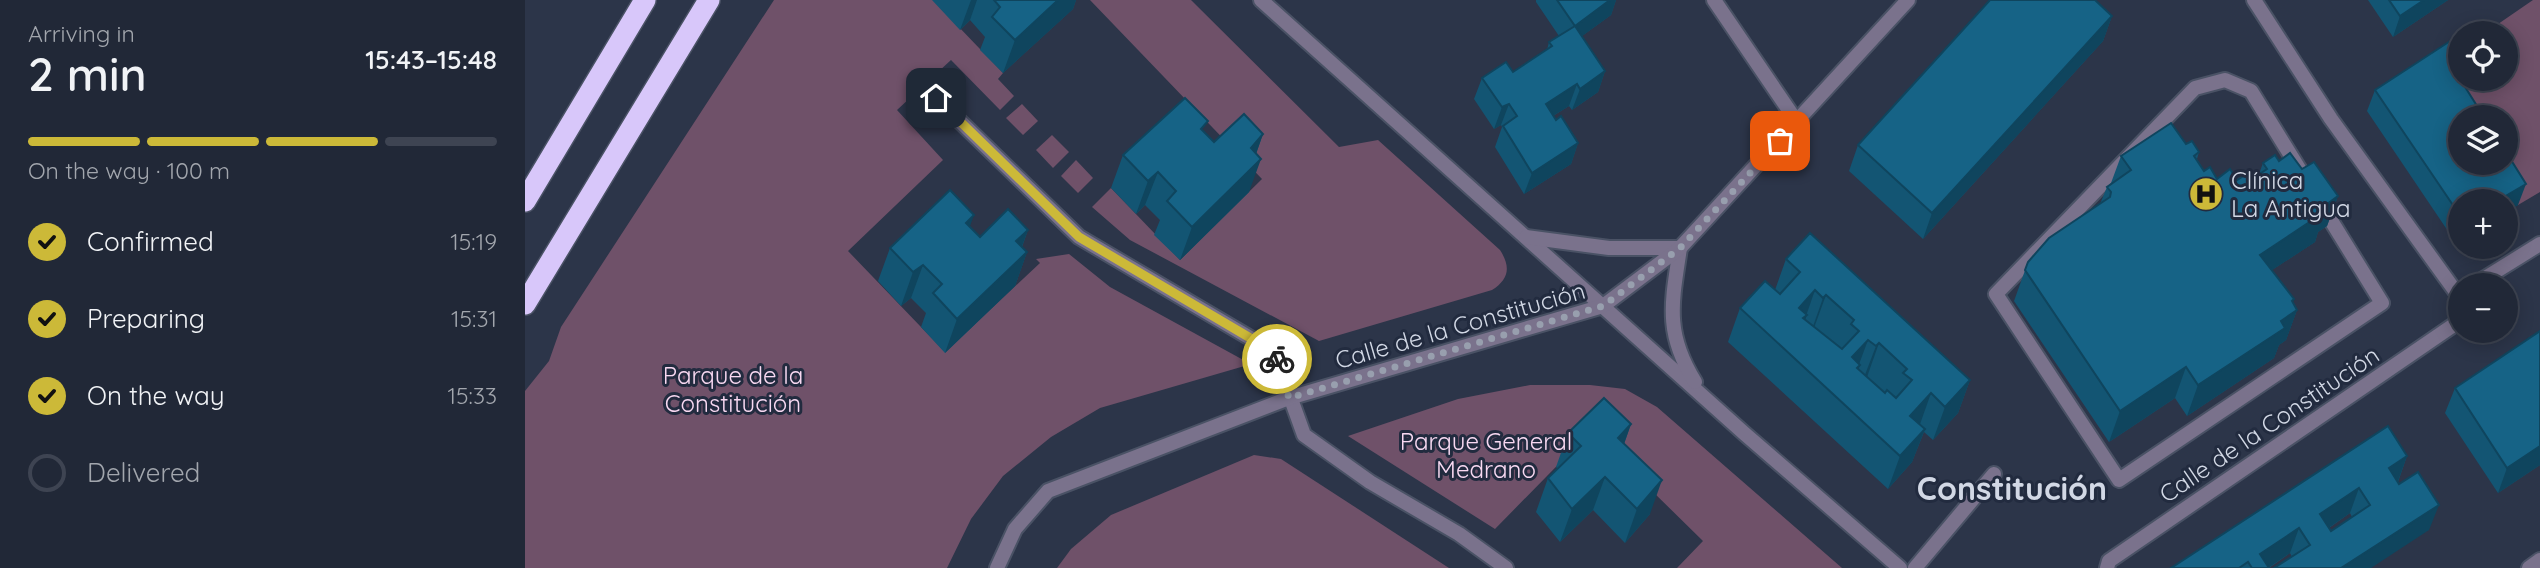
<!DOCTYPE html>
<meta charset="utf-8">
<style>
body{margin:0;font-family:Quicksand,sans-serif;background:#29303f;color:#f1f3f6;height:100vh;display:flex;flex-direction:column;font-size:26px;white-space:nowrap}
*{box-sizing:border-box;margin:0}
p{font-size:23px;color:#a2a6ad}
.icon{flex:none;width:38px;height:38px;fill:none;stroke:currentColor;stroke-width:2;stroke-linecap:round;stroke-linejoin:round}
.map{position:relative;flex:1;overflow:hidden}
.sheet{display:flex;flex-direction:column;background:#212837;width:525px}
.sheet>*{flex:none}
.controls{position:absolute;left:1923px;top:21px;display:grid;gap:14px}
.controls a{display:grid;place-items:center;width:70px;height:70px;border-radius:50%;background:#212837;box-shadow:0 4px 18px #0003,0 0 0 2px #3e4452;font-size:35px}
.pin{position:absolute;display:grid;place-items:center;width:60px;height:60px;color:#fff;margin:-30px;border-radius:14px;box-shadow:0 4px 10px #0006}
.courier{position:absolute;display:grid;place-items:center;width:70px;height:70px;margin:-35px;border:5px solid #ccb938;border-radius:50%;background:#fff;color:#222;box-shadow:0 2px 9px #0007}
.summary em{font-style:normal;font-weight:600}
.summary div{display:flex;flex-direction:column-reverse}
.summary{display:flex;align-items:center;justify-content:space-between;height:119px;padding:0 28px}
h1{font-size:46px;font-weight:600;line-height:52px}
.bar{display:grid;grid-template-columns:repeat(4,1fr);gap:10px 7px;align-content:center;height:84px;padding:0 28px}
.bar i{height:9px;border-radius:5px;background:#3e4452}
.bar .current{background:#ccb938}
.bar p{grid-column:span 4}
ol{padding:0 28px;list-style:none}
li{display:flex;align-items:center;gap:21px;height:77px}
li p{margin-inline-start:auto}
li .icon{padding:7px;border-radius:50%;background:#ccb938;color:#111;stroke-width:4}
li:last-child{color:#a2a6ad}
li i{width:38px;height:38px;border:4px solid #3e4452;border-radius:50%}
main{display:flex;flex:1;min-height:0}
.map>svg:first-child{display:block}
</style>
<main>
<section class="sheet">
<div class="summary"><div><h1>2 min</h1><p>Arriving in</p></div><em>15:43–15:48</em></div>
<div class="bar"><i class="current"></i><i class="current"></i><i class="current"></i><i></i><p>On the way · 100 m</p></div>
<ol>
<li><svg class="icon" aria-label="check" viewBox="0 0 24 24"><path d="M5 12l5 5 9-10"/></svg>Confirmed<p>15:19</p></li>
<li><svg class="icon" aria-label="check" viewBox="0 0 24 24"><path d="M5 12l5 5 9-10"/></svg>Preparing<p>15:31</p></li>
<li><svg class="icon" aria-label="check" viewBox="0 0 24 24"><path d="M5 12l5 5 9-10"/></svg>On the way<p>15:33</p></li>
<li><i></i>Delivered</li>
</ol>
</section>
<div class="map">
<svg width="2015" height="568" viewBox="0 0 2015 568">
<rect width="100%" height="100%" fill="#2c3549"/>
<g fill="#6f5169">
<polygon points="249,0 408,0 478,73 473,79 489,96 475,110 426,60 372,110 418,160 323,251 420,352 515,263 511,259 544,254 585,287 722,362 723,365 575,408 526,437 478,476 446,519 422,568 0,568 0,391 24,361 36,327"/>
<path d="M565,0h101l148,147 39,-7 122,110c11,17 9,29 -8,40l-173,51 -189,-101 -38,-33 19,-19 69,72 82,-81z"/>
<polygon points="2008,0 2015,0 2015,192 1993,205 1967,163 1981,163 1981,117 1938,117 1927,100 1945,79 1981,79 1981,33 1960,33"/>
<polygon points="497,104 513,121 498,135 481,118"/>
<polygon points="527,135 544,152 528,168 511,150"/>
<polygon points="551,160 568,178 553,193 536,176"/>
<polygon points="1005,385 1065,385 1100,389 1132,407 1317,568 1152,568 1178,541 1066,431 970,529 823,436 933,399"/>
<polygon points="729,455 756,459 924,568 532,568 546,549 586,515"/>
</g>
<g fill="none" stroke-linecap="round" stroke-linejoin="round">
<g stroke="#4a5265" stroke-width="18">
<g id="service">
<polygon points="1700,80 1726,91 1857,303 1594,480 1471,294 1670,88"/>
<polyline points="1390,568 1469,474"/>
</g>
</g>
<g stroke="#4a5265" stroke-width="18">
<g id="pedestrian">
<polyline points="1729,0 1806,119 1936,299"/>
<polyline points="1582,568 1584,561 1936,320"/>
</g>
</g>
<g stroke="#4a5265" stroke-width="18">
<g id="minor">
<polyline points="736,0 1220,434 1375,568"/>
<polyline points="1189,0 1272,122"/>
<polyline points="411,98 554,237 749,352 779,435 845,482 934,534 981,568"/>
<path d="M1001,237l83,11h71c-8,54 -16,84 15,134"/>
<polyline points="1949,285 2015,244"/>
<polyline points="1933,296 1936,294"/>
<polyline points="472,568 490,529 523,491 764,398 1078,306 1155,248 1383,0"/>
<polyline points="2004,568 2015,560"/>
</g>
</g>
<g stroke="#4a5265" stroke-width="24">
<g id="motorway">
<polyline points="0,201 120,0"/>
<polyline points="0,304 184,0"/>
</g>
</g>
<use href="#service" stroke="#7a728c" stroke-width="14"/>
<use href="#pedestrian" stroke="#7a728c" stroke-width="14"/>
<use href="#minor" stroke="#7a728c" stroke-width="14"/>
<use href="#motorway" stroke="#d8c7fa" stroke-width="21"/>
</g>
<g fill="#135573" fill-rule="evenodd">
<polygon points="407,0 551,0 548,9 478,73 455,50 460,37 445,20 435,30"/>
<polygon points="1011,0 1091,0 1086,15 1057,36 1080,71 1073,92 1047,110 1044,106 1028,116 1053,143 1046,164 999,194 970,147 977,127 976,125 969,129 949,99 957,78 988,72 1022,50 1024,42 1034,36 1011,2"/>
<polygon points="1843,0 1923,0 1868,37"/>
<polygon points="1587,16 1578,41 1398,239 1324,171 1333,145"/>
<polygon points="1936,79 1951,79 1949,84 1942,89 1993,205 1981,212 1981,201 1936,201 1936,240 1931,243 1842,111 1850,90"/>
<polygon points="679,132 689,142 738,134 731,154 724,192 655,260 629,235 635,220 620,205 611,214 586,188 598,155"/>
<polygon points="1661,144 1674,152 1672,159 1679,171 1692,179 1712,180 1727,179 1734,174 1738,163 1754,161 1777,169 1813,196 1802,226 1793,232 1790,242 1747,270 1772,310 1761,340 1754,345 1749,358 1662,416 1650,398 1584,442 1489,301 1503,262 1575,204 1582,187 1586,183 1596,156"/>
<polygon points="444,227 455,237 503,230 497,247 502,252 490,286 420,353 396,327 401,313 386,298 376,306 353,281 365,248"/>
<polygon points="1261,259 1445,380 1433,413 1408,440 1399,432 1387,462 1363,489 1203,342 1215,308 1250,290"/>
<polygon points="1930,388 2015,465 1973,493 1920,413"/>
<polygon points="1106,424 1099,444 1125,514 1100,543 1068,510 1035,542 1011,512 1023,478 1033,469 1031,467 1043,433"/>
<path d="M1882,456l-9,26 31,48 -137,27 -2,-4 -21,15h-98zM1825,513l2,4 -21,14 -2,-3z"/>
</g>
<g fill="#0f455e">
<polygon points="446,0 452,0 445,20 435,30"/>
<polygon points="533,0 551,0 548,9 478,73 490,40"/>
<polygon points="1085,0 1091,0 1086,15 1042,47 1050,26"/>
<polygon points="1899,0 1923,0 1868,37 1875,16"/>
<polygon points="1587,16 1578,41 1398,239 1407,213"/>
<polygon points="1080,71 1073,92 1047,110 1055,89"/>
<polygon points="1936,79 1951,79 1949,84 1927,100"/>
<polygon points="1052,84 1044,106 1013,125 1021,104"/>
<polygon points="984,104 976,125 969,129 977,107"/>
<polygon points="738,134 726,168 736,159 724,192 655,260 667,227 726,148"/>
<polygon points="1053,143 1046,164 999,194 1007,173"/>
<polygon points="633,172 620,205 611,214 623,181"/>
<polygon points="2001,184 1993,205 1981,212 1981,201 1972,201"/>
<polygon points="1813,196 1802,226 1793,232 1790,242 1724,285 1735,255"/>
<polygon points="449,215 437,248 441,223"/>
<polygon points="1936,229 1936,240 1931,243"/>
<polygon points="503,230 491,262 502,252 490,286 420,353 432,319 491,241"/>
<polygon points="398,265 386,298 376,306 388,272"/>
<polygon points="1290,290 1281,316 1282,315 1270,348 1274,308"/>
<polygon points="1301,295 1289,328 1286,332 1298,298"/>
<polygon points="1769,299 1763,316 1772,310 1761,340 1754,345 1749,358 1662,416 1673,385 1756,321 1767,301"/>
<polygon points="1343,340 1333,367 1335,365 1323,398 1327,357"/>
<polygon points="1354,343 1342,377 1338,380 1351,346"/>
<polygon points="1661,367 1650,398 1584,442 1595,411"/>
<polygon points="1445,380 1433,413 1408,440 1420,407"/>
<polygon points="1406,393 1394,427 1385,416"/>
<polygon points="1106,424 1094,458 1093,438"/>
<polygon points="1400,429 1387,462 1363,489 1375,456"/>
<polygon points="2015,446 2015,465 1973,493 1982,468"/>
<polygon points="1882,456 1873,481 1854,493 1864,468"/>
<polygon points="1080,477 1068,510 1035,542 1047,509"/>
<polygon points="1137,480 1125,514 1100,543 1112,509"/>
<polygon points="1834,488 1825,513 1786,540 1795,514"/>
<polygon points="1914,505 1904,530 1846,568 1816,568"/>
<polygon points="1774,528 1765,553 1743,568 1735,554"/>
</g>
<g fill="#166386" stroke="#0f455e" stroke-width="2" fill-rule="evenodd">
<polygon points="469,0 533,0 490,40 467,17 475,7"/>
<polygon points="1032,0 1085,0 1050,26"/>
<polygon points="1465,0 1570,0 1587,16 1407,213 1333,145"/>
<polygon points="1864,0 1899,0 1875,16"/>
<polygon points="1050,26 1080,71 1055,89 1052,84 1021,104 1031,120 1036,116 1053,143 1007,173 978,126 992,116 984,104 977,107 957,78 981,62 988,72 1027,46 1024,42"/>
<polygon points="1936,34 1935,79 1959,117 1936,117 1936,163 1981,163 1981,152 2001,184 1972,201 1936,201 1936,217 1850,90"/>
<polygon points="660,98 683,121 676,129 689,142 719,114 738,134 726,148 736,159 667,227 642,201 651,191 633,172 623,181 598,155"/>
<polygon points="1646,123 1661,144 1667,141 1674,152 1669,156 1679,171 1685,167 1692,179 1705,169 1712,180 1723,173 1727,179 1742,169 1738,163 1750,155 1754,161 1765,153 1777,169 1789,162 1813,196 1798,207 1801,211 1735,255 1769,299 1767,301 1772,310 1756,321 1760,328 1673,385 1661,367 1595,411 1500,270 1503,262 1524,238 1585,197 1586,192 1582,187 1606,170 1596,156"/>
<polygon points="425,190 449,215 441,223 455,237 483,209 503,230 491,241 502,252 432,319 408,293 417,284 398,265 388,272 365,248"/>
<path d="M1285,233l160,147 -25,27 -14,-14 -21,23 15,13 -25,27 -160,-148 25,-27 15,13 20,-22 -14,-13zM1290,290l8,8 3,-3 28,25 -3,4 8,7 -17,18 -39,-31 4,-3 -8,-7zM1343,340l8,6 3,-3 28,26 -4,4 9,7 -16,18 -9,-8 -2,3 -28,-25 3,-3 -8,-8z"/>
<polygon points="2015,331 2015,446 1982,468 1930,388"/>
<polygon points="1079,398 1106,424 1093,438 1137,480 1112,509 1080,477 1047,509 1023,478 1056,446 1043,433"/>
<path d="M1863,426l19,30 -18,12 10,16 19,-12 21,33 -98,63h-67l36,-23 -11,-17 -39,26 9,14h-17l-4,-6 -9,6h-68zM1834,488l11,17 -39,26 -11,-17z"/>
</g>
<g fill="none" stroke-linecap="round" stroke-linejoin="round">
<polyline stroke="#989fae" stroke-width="7" stroke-dasharray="0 12.6" points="752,359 764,398 1078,306 1155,248 1255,141"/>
<polyline stroke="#ccb938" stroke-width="9" points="411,98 554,237 749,352 752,359"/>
</g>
<defs>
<g id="hospital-disc" transform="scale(1.75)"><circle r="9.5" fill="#ccb938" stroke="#222b3f"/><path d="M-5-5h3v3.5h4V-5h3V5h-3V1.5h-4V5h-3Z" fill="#111"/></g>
</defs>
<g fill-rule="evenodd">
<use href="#hospital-disc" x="1681" y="194"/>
</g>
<g text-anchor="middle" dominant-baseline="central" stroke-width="6" stroke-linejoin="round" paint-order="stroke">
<g font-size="24" fill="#d2d8e5" stroke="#222b3f" text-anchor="start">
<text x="1706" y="180">Clínica<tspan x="1706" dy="28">La Antigua</tspan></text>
</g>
<g font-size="24" fill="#d2d8e5" stroke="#222b3f">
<text transform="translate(935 325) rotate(-16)">Calle de la Constitución</text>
<text transform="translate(1744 424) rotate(-34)">Calle de la Constitución</text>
</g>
<g font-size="24" fill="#f9d9f2" stroke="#222b3f">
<text x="208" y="375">Parque de la<tspan x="208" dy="28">Constitución</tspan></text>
<text x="961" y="441">Parque General<tspan x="961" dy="28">Medrano</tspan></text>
</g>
<g font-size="32" font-weight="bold" fill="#d2d8e5" stroke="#222b3f">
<text x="1487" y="488">Constitución</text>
</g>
</g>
</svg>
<div class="controls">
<a><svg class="icon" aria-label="locate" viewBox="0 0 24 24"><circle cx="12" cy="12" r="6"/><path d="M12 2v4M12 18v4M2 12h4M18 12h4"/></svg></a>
<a><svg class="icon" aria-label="layers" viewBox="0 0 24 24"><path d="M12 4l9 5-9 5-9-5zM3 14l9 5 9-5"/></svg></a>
<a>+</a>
<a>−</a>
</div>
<div class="pin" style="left:1255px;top:141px;background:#ea580c"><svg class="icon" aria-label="bag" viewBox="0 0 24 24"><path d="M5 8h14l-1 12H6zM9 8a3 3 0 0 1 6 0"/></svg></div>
<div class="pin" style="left:411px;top:98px;background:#1f2937"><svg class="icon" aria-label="home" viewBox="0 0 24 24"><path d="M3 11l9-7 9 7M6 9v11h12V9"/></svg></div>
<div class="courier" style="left:752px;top:359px"><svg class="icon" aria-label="bike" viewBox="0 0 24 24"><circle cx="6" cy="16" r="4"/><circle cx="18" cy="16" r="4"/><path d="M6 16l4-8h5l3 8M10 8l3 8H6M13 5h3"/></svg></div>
</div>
</main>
